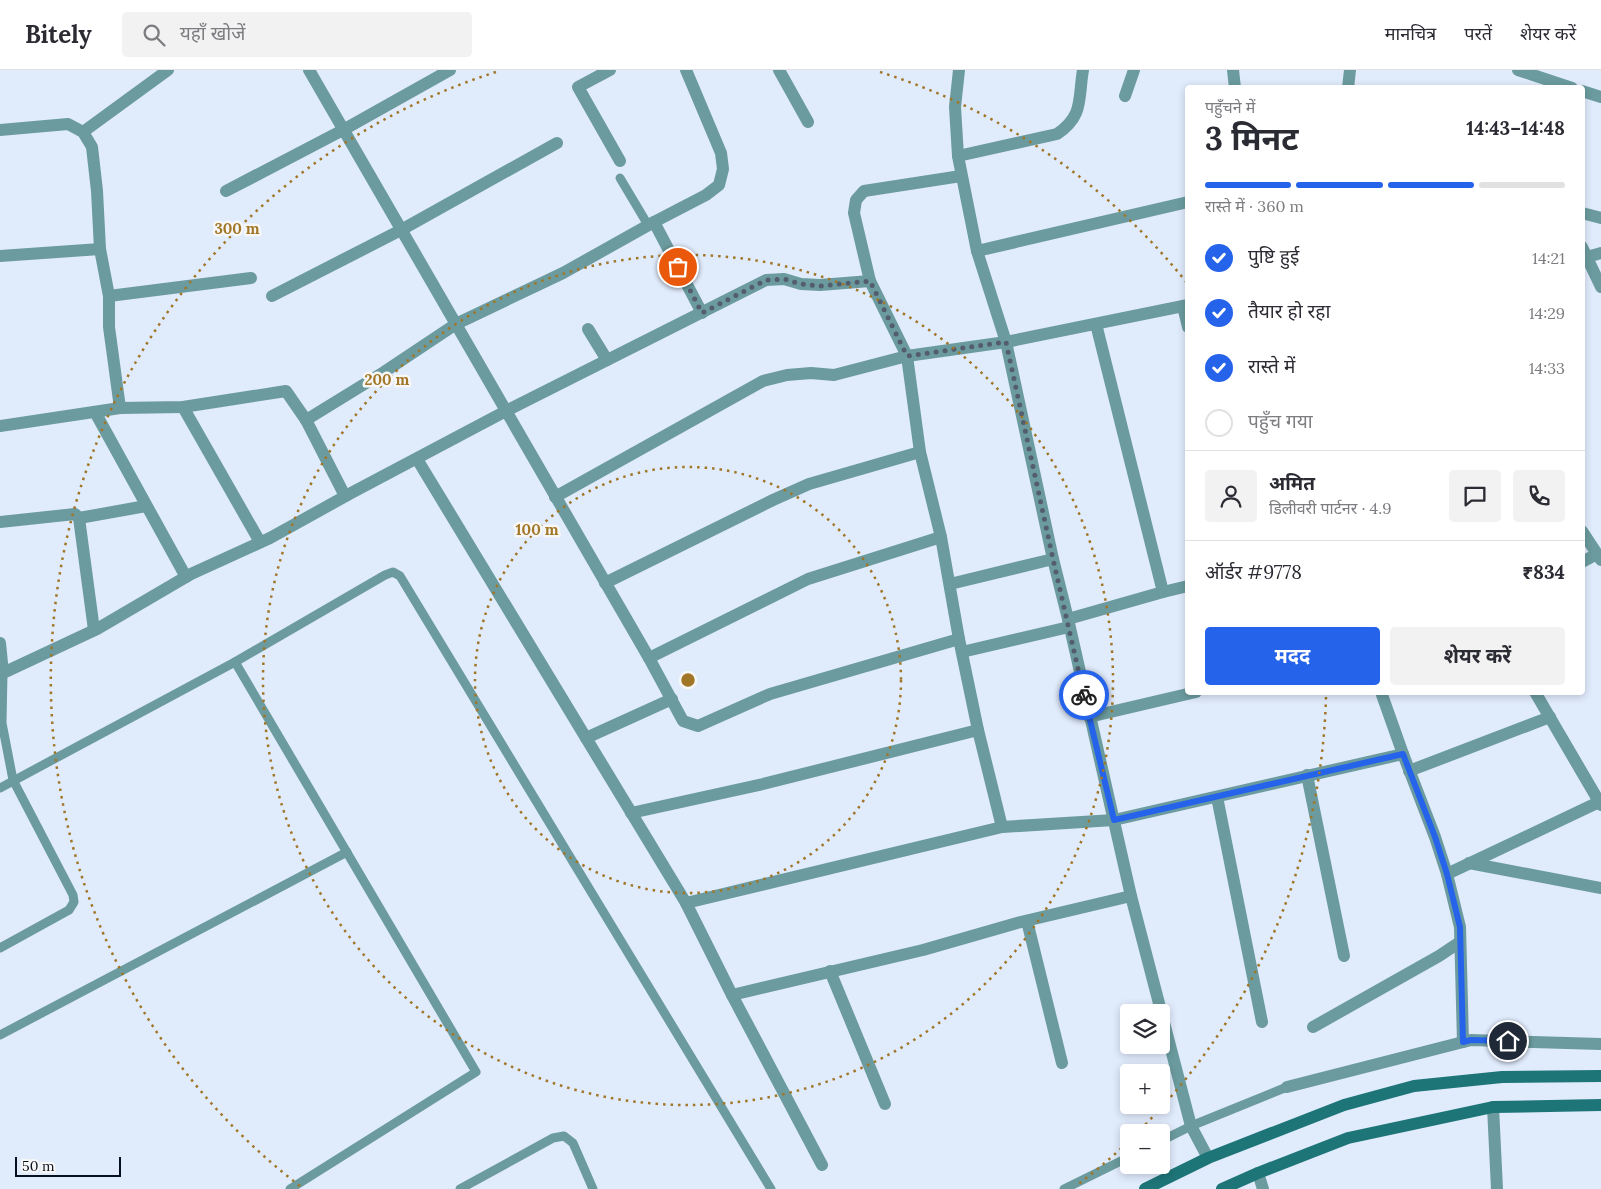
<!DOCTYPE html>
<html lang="hi">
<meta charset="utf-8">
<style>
body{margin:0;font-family:Lora,"Noto Sans Devanagari",serif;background:#f2f2f3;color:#2b2b33;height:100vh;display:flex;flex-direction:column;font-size:19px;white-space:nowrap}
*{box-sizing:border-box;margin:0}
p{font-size:16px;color:#7c7c81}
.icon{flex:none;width:28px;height:28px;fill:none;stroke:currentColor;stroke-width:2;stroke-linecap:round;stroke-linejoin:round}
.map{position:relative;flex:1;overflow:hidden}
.panel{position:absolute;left:1185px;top:15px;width:400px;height:610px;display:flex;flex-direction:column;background:#fff;border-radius:5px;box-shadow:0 2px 8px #0003}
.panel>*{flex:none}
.controls{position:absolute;left:1120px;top:934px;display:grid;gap:10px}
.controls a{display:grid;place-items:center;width:50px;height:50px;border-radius:5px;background:#fff;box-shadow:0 2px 8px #0003;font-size:25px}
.scale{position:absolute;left:15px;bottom:12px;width:106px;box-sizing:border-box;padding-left:5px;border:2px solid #08101e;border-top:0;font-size:14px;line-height:18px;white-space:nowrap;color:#08101e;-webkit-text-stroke:4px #f7f7f7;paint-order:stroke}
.pin{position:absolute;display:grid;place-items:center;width:42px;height:42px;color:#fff;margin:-21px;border:2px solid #fff;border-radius:50%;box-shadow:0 1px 5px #0007}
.courier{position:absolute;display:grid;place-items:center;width:50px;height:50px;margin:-25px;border:4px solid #2563eb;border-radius:50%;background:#fff;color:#222;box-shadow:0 1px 6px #0007}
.summary em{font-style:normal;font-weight:700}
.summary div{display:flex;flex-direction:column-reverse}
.summary{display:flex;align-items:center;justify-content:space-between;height:85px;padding:0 20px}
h1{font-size:32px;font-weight:700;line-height:38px}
.bar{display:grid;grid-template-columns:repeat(4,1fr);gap:8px 5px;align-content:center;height:60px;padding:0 20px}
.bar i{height:6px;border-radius:4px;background:#e1e1e2}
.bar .active{background:#2563eb}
.bar p{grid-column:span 4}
.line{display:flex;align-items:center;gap:12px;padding:0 20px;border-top:1px solid #e1e1e2}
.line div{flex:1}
.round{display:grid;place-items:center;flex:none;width:52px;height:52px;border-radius:5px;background:#f2f2f3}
ol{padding:0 20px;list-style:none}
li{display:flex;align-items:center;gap:15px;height:55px}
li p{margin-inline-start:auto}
li .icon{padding:5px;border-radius:50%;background:#2563eb;color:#fff;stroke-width:4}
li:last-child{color:#7c7c81}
li i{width:28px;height:28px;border:2px solid #e1e1e2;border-radius:50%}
.button{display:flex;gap:10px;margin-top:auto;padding:10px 20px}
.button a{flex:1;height:58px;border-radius:5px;background:#2563eb;color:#fff;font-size:20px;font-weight:700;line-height:58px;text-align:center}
.button a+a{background:#f2f2f3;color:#2b2b33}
header{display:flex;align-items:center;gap:30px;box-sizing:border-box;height:70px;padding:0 25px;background:#fff;border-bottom:1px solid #e1e1e2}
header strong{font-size:24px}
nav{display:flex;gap:28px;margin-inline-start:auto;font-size:18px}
.search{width:350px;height:45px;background:#f2f2f3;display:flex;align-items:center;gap:12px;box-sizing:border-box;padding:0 18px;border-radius:5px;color:#7c7c81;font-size:19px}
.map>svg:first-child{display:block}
</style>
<header>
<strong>Bitely</strong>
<div class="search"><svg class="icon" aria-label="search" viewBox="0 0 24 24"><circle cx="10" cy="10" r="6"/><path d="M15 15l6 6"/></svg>यहाँ खोजें</div>
<nav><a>मानचित्र</a><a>परतें</a><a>शेयर करें</a></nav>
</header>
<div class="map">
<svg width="1601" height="1119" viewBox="0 0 1601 1119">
<rect width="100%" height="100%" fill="#e0ebfc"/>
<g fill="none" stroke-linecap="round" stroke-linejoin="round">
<g stroke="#6b9b9e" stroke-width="9">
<polyline points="620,108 648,155"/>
<polyline points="235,592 476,1002 290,1119"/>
<polyline points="0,718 235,592 385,505 393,502 400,506 771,1119"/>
<polyline points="0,878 69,840 74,832 73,825 13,710 2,653 3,603"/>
<polyline points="0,965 347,782"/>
<polyline points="1161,1071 1191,1056 1287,1017"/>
<polyline points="460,1119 553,1068 564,1066 573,1073 593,1119"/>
<polyline points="1064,1119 1129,1087"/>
</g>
<g stroke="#6b9b9e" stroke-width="12">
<polyline points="309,0 649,588 683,651 698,656 770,624 959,569 941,467 920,382 907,286 870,211 854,143 856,130 864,121 961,106"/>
<polyline points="610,0 578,17 620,91"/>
<polyline points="779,0 808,52"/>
<polyline points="959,0 955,37 958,86 977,181 1006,272 1053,489 1068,549 1131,826 1191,1056 1208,1088"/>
<polyline points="1233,0 1235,18"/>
<polyline points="1518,0 1572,18"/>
<polyline points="1348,18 1350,0"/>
<polyline points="1582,21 1601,27"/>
<polyline points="1125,26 1134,0"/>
<polyline points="0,60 68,54 83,62 92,77 97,121 100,179 109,226 109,257 120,338"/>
<polyline points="83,62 168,0"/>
<path d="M958,86l99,-22c27,-18 21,-35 26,-64"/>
<polyline points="226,121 343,60 450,0"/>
<polyline points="1582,143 1601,148"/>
<polyline points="654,152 702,243"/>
<polyline points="1582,177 1601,217"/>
<polyline points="977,181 1188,132"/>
<polyline points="0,186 100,179"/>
<polyline points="1587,187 1601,183"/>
<polyline points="109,226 251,208"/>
<polyline points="272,226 401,160 557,73"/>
<polyline points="1183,236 1188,257"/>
<polyline points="588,259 607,290"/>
<polyline points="183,337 260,472"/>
<polyline points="95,342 186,507"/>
<polyline points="306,350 384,302 456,254 563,203 654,152 706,125 719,115 723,99 721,83 686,0"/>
<polyline points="0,356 120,338 183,337 286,321 306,350 345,426"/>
<polyline points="417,389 686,833 732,925 822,1095"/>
<polyline points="555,427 763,311 787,305 811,303 834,305 907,286 1006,272 1188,235"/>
<polyline points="79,448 146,436"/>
<polyline points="0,452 75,444 79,448 94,560"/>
<polyline points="1582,461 1601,490"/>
<polyline points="1582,492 1597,484"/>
<polyline points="605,513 773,430 809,414 920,382"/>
<polyline points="950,514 1053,489"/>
<polyline points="1163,522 1188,516"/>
<polyline points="1068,549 1163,522 1096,254"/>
<polyline points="0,573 3,603 97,559 191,504 270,468 353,422 506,341 766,210 784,209 801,214 820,215 870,211"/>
<polyline points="962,582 1069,557"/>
<polyline points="649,588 808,509 941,467"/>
<polyline points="1535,622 1601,735"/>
<polyline points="1089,647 1196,622"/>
<polyline points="586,668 672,629"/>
<polyline points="1403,684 1435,767 1447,804 1460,857 1463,972"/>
<polyline points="1409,701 1550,647"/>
<polyline points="1307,705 1344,886"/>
<polyline points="1217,727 1262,952"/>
<polyline points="631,743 763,714 978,660"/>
<polyline points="1002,757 1114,750 1403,684 1381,622"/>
<polyline points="1469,793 1601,818"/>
<polyline points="1447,804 1599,732"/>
<polyline points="686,833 1002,757 978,660 959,569"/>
<polyline points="1027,851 1062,993"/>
<polyline points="830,901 885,1034"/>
<polyline points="732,925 923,880 1017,853 1131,826"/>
<polyline points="1313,957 1439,886 1460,872"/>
<polyline points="1287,1017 1471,970 1601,974"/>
<polyline points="1493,1037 1497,1119"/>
<polyline points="1258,1103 1263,1119"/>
</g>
<g stroke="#1e7578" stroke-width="12">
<polyline points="1145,1119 1208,1088 1344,1035 1414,1016 1502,1007 1601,1006"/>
<polyline points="1222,1119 1258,1103 1348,1068 1493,1037 1601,1035"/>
</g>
</g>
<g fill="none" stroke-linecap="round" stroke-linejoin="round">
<polyline stroke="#545d6c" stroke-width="5" stroke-dasharray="0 9" points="678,197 702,243 766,210 784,209 801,214 820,216 870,211 907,286 1006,272 1053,489 1084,625"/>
<polyline stroke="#2563eb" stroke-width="6" points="1084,625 1114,750 1403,684 1435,767 1447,804 1460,857 1463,972 1471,970 1508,971"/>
</g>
<g fill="none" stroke="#a17626" stroke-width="2.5" stroke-dasharray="2.5 5">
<circle cx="688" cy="610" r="213"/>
<circle cx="688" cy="610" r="425"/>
<path d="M1326 627A638 638 0 0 1 1139 1061M1127 1073A638 638 0 0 1 1076 1116M300 1116A638 638 0 0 1 496 2M880 2A638 638 0 0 1 1187 213"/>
</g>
<circle cx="688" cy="610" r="8" fill="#a17626" stroke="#f7f7f7" stroke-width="2.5"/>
<g font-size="15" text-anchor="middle" font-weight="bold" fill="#a17626" stroke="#f7f7f7" stroke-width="5" stroke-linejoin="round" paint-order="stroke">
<text x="237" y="164">300 m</text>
<text x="387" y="315">200 m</text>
<text x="537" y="465">100 m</text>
</g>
</svg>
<div class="controls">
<a><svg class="icon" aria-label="layers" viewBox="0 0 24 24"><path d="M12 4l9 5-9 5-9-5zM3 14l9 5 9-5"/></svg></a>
<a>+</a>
<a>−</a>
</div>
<div class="scale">50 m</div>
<div class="pin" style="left:678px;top:197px;background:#ea580c"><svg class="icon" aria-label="bag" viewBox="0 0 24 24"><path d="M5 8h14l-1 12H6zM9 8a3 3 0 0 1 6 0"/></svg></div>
<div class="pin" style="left:1508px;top:971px;background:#1f2937"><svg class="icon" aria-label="home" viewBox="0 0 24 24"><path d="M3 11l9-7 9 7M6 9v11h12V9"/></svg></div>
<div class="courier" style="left:1084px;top:625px"><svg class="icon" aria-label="bike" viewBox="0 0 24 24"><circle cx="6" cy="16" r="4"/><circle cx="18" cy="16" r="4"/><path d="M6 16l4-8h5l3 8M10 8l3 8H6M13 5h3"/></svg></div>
<section class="panel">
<div class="summary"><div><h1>3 मिनट</h1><p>पहुँचने में</p></div><em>14:43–14:48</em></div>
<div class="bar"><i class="active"></i><i class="active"></i><i class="active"></i><i></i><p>रास्ते में · 360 m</p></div>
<ol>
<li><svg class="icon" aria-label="check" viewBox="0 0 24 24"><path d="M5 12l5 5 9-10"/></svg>पुष्टि हुई<p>14:21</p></li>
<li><svg class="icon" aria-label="check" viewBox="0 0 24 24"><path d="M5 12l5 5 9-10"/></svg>तैयार हो रहा<p>14:29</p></li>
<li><svg class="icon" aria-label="check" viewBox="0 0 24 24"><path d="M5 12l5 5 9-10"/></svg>रास्ते में<p>14:33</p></li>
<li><i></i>पहुँच गया</li>
</ol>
<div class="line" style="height:90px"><a class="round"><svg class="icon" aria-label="person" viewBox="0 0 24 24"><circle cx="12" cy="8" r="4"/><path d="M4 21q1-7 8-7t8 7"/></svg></a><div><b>अमित</b><p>डिलीवरी पार्टनर · 4.9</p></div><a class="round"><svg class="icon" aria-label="chat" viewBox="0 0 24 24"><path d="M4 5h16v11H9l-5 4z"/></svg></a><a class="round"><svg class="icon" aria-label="phone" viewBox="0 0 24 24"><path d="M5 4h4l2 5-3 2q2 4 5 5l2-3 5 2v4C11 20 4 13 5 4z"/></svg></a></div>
<div class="line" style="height:65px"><div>ऑर्डर #9778</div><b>₹834</b></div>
<div class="button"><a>मदद</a><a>शेयर करें</a></div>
</section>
</div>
